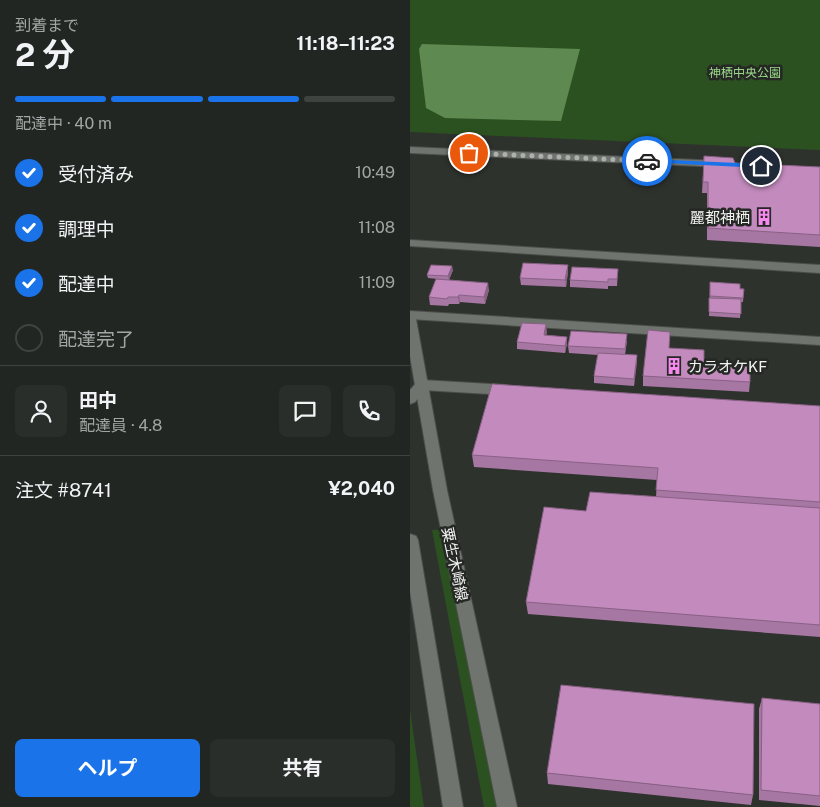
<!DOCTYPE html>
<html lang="ja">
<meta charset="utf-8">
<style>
body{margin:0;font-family:"Public Sans","Noto Sans JP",sans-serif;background:#2a2e2a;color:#f1f3f6;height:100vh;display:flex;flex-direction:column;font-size:19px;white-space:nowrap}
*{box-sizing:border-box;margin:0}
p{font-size:16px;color:#a2a5a5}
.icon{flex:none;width:28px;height:28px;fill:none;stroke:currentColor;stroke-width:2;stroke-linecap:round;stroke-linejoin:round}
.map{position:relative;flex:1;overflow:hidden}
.details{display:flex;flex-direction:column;background:#222622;width:410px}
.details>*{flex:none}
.pin{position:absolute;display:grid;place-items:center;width:42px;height:42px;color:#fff;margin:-21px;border:2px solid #fff;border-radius:50%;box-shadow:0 1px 5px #0007}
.courier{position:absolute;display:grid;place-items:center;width:50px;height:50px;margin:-25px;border:4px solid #1a73e8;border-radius:50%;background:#fff;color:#222;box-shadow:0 1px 6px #0007}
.summary em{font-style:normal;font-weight:700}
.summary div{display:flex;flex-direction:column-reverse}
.summary{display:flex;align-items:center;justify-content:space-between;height:85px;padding:0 15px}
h1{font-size:32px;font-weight:700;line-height:38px}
.bar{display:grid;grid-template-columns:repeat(4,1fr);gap:8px 5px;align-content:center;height:60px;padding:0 15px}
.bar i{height:6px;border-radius:4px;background:#3f4340}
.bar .on{background:#1a73e8}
.bar p{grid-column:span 4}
.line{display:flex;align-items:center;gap:12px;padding:0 15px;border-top:1px solid #3f4340}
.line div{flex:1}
.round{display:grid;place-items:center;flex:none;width:52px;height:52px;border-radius:8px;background:#2a2e2a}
ol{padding:0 15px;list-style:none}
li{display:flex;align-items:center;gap:15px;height:55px}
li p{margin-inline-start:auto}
li .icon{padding:5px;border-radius:50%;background:#1a73e8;color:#fff;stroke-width:4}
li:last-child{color:#a2a5a5}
li i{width:28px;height:28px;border:2px solid #3f4340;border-radius:50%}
.cta{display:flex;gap:10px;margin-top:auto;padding:10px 15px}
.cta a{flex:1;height:58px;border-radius:8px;background:#1a73e8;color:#fff;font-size:20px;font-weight:700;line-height:58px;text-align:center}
.cta a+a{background:#2a2e2a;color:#f1f3f6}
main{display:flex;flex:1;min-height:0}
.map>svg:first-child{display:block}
</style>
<main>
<section class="details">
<div class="summary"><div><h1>2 分</h1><p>到着まで</p></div><em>11:18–11:23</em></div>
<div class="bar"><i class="on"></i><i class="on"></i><i class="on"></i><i></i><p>配達中 · 40 m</p></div>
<ol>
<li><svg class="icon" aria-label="check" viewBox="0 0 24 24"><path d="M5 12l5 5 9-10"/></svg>受付済み<p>10:49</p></li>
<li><svg class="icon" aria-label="check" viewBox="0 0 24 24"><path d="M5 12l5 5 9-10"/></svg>調理中<p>11:08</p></li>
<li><svg class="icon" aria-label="check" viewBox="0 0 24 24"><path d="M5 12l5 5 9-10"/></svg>配達中<p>11:09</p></li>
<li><i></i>配達完了</li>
</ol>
<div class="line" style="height:90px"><a class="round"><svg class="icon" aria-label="person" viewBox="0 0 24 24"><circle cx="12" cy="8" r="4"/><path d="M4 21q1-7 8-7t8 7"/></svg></a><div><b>田中</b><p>配達員 · 4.8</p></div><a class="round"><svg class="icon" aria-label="chat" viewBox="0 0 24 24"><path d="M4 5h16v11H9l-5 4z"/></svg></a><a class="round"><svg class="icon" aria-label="phone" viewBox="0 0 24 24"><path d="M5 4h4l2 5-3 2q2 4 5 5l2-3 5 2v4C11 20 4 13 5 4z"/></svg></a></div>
<div class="line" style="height:65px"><div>注文 #8741</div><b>¥2,040</b></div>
<div class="cta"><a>ヘルプ</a><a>共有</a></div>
</section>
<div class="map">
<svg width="410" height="807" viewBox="0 0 410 807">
<rect width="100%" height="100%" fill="#2e322d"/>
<g fill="#2c5121">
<polygon points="0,0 410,0 410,150 0,132"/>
<polygon points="38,529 95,807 74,807 22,530"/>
<polygon points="0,710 14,807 0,807"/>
</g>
<polygon fill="#5e8a51" points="12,44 170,49 151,121 35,118 16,108 9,49"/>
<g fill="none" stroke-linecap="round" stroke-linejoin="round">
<g stroke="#4c4e4b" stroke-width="2">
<g id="minor">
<polygon points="0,147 311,161 316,164 311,167 0,153"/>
<polygon points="0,240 410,265 410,273 0,246"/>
<polygon points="0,311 410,337 410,345 0,319"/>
<polygon points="12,380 97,385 102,387 104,390 102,393 97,395 12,390 7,388 5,385 7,382"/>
</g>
</g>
<g stroke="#4c4e4b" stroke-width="2">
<polygon id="tertiary" points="12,380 17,382 19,385 5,402 0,404 0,390 7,382"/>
</g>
<g stroke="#4c4e4b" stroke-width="2">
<g id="secondary">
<polygon points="0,315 6,319 37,490 107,807 87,807 23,490 0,356"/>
<polygon points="0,534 6,536 8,540 53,807 33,807 0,591"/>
</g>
</g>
<use href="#minor" fill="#70746f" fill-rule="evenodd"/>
<use href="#tertiary" fill="#70746f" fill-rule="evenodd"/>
<use href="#secondary" fill="#70746f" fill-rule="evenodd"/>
</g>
<g fill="#a777a3">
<polygon points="294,156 325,163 410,167 410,247 297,240 297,193 292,193"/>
<polygon points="208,269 207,286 198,286 198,289 160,287 160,280"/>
<polygon points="43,270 39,280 79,290 75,304 50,302 49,304 39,304 38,306 20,305 19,297 37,280 18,278 17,275"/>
<polygon points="158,272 156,287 111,285 110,278"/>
<polygon points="300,282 334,289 333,302 331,302 330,318 299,316"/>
<polygon points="137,332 136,335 157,337 157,344 155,353 107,349 107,342"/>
<polygon points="217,341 215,355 227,355 224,386 184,383 184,376 188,355 159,353 158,346"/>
<polygon points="260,348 294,363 340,382 339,392 233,386 233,376"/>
<polygon points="410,406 410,637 118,614 116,602 176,511 246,497 247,480 64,467 62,455"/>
<polygon points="352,698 410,704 410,806 349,800 349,709"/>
<polygon points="137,773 343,795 341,805 138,784"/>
</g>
<g fill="#886184">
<polygon points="158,265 158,272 156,287 155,280"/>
<polygon points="42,266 43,270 39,280 38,276"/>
<polygon points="78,283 79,290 75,304 74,297"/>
<polygon points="49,295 50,302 49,304 48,297"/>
<polygon points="136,324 137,332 134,342 134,335"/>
<polygon points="157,337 157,344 155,353 155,346"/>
<polygon points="227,355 227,363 224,386 224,379"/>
</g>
<g fill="#c28abd" stroke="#886184">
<polygon points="294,156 323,158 325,163 410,167 410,235 298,228 298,182 293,182"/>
<polygon points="113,263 158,265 155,280 110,278"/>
<polygon points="21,265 42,266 38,276 17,275"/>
<polygon points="162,267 208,269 207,279 198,279 198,282 160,280"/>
<polygon points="26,279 78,283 74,297 49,295 48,297 38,297 37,299 19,297"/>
<polygon points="300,282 330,284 330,289 334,289 333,298 300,296"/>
<polygon points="299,298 331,299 331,314 299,312"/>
<polygon points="112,323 136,324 134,335 157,337 155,346 107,342"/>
<polygon points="238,330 260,332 259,348 294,350 294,363 340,366 340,382 233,376"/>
<polygon points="161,331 217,334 215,349 158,346"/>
<polygon points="188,353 227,355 224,379 184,376"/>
<polygon points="82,384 410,406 410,502 246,490 248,468 62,455"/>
<polygon points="180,492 410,508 410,625 116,602 134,507 176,511"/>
<polygon points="151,685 344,704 343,795 137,773"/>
<polygon points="352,698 410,704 410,796 351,790"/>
</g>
<polygon fill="#1a73e8" points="237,159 351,164 354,166 351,168 235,162"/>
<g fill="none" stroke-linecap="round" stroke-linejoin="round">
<polyline stroke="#adb0ac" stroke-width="5" stroke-dasharray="0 9" points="59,153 237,161"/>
</g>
<defs>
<g id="building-bare" transform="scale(1.35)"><path d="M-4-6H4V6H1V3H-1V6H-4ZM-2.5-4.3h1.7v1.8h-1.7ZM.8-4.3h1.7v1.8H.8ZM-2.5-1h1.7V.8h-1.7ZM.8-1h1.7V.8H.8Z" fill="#f589ee" stroke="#252824" stroke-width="2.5" paint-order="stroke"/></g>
</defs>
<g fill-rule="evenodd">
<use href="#building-bare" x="354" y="217"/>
<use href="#building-bare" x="264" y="366"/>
</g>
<g text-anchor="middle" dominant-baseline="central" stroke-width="5" stroke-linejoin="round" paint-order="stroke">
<g font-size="12" fill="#9ad888" stroke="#252824">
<text x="335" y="73">神栖中央公園</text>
</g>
<g font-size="15" fill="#f2f4f1" stroke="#252824" text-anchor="end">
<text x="340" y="217">麗都神栖</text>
<text x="278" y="366" text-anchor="start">カラオケKF</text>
</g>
<g font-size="15" fill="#f2f4f1" stroke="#252824">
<text transform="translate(45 564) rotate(78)">粟生木崎線</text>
</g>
</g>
</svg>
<div class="pin" style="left:59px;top:153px;background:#ea580c"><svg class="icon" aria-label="bag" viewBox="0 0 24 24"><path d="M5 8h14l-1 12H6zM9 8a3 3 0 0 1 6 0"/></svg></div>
<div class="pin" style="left:351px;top:166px;background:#1f2937"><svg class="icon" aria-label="home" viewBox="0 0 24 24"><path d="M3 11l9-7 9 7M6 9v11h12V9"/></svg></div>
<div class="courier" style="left:237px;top:161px"><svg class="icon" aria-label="car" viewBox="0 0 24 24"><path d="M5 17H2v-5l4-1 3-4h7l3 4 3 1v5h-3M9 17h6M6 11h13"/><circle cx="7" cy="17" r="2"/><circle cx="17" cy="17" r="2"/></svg></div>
</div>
</main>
